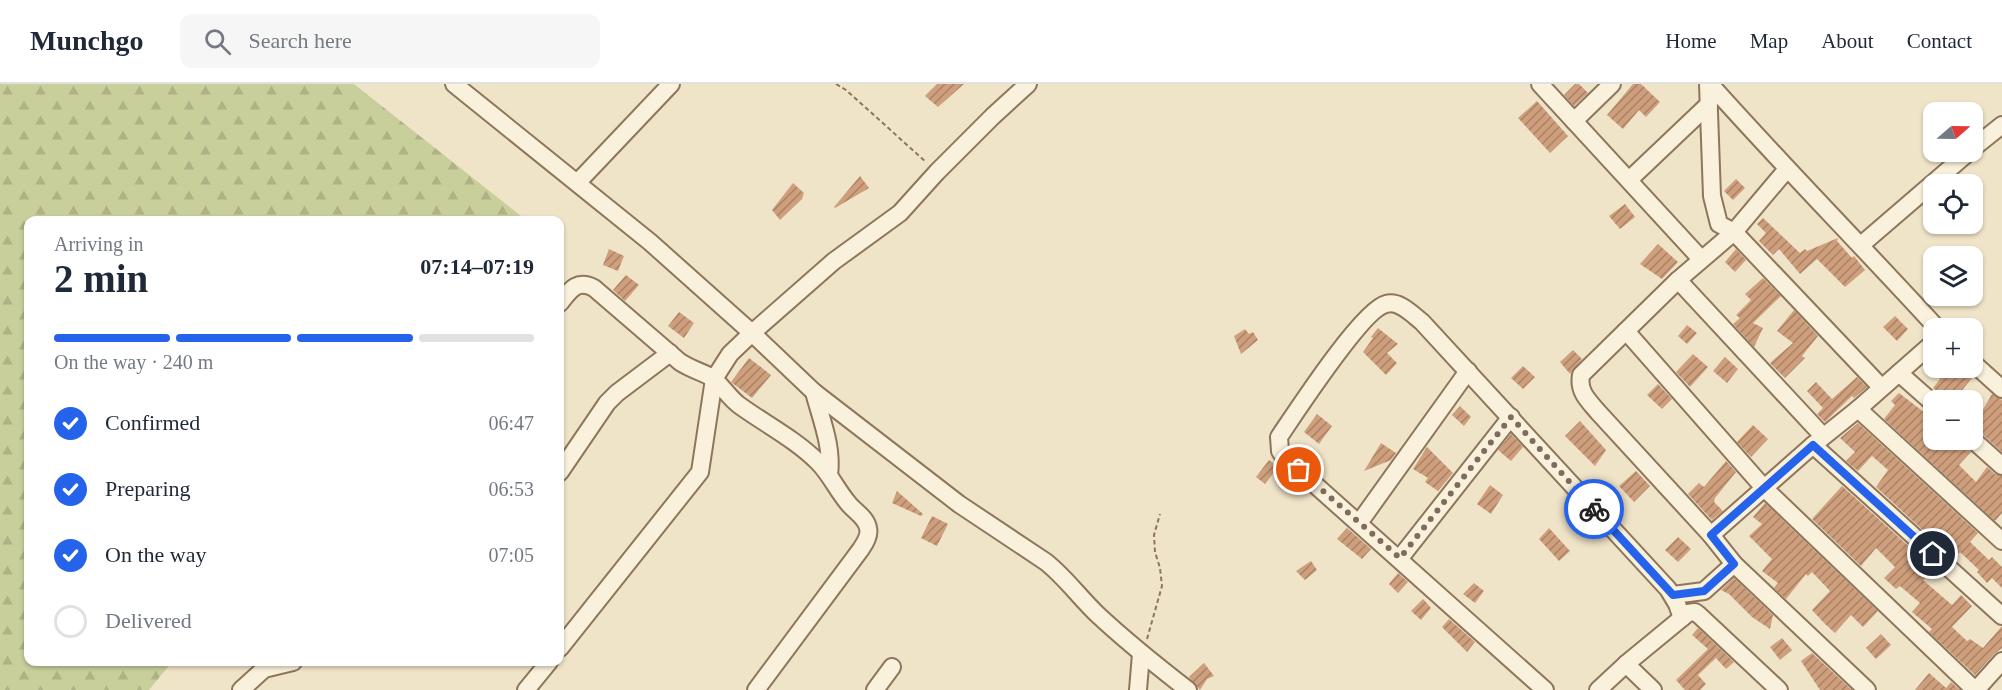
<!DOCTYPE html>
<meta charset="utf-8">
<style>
body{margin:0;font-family:Georgia,serif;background:#f6f6f7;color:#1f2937;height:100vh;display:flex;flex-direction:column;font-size:22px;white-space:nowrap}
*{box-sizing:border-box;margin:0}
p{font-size:20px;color:#747a83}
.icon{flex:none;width:33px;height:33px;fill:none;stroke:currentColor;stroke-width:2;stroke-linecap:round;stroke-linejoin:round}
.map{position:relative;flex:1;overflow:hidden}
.sheet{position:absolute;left:24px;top:132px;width:540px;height:450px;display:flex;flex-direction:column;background:#fff;border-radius:12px;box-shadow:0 2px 4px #0004}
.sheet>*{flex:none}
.needle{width:39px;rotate:70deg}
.buttons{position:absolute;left:1923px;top:18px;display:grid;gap:12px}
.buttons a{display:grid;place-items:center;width:60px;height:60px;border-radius:12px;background:#fff;box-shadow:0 2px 4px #0004;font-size:30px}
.pin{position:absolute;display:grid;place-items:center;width:51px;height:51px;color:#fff;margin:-26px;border:3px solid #fff;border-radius:50%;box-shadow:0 2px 6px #0007}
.courier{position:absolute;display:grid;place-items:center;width:60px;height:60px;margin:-30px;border:4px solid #2563eb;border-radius:50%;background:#fff;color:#222;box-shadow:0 2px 8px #0007}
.overview em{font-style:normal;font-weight:600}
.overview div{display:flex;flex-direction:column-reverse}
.overview{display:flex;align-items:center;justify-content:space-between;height:102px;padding:0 30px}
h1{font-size:39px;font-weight:600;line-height:45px}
.bar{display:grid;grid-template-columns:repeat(4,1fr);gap:9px 6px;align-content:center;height:72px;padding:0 30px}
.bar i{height:8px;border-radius:4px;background:#e0e1e3}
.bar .active{background:#2563eb}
.bar p{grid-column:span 4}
ol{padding:0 30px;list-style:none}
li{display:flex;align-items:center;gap:18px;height:66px}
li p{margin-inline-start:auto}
li .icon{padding:6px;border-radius:50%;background:#2563eb;color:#fff;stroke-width:4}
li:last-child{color:#747a83}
li i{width:33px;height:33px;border:3px solid #e0e1e3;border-radius:50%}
header{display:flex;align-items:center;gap:36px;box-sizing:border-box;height:84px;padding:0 30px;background:#fff;border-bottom:2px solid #e0e1e3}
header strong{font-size:28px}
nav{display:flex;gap:33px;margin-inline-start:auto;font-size:21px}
.search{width:420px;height:54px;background:#f6f6f7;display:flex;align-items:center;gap:15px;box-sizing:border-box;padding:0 21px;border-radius:12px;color:#747a83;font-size:22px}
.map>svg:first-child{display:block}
</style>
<header>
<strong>Munchgo</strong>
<div class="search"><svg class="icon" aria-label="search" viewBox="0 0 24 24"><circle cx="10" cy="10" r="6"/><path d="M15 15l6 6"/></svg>Search here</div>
<nav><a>Home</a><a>Map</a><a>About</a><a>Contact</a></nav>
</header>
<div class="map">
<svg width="2002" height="606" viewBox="0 0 2002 606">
<defs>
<pattern id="forest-firs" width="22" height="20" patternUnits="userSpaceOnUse" patternTransform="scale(1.5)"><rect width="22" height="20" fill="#c9cf9b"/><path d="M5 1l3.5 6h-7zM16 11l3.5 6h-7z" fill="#aeb285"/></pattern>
<pattern id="building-hatch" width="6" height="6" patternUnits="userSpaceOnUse" patternTransform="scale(1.5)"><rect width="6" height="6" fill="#cf9f7d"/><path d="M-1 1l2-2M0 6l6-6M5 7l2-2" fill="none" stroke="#a98266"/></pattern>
</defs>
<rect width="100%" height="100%" fill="#f0e4c8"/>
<polygon fill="url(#forest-firs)" points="0,0 354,0 526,136 28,136 28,578 172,578 149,606 0,606"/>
<g fill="url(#building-hatch)">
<polygon points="937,0 964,0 938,23 925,12"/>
<polygon points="1575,0 1579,0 1588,9 1574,22 1564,11"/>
<polygon points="1633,0 1641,0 1660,18 1646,33 1639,26 1623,45 1607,31"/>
<polygon points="1537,17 1568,52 1550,69 1518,34"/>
<polygon points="860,92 869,104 835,124 834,123"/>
<polygon points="1736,95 1745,104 1733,116 1724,107"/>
<polygon points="793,99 804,109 802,115 780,136 772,126"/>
<polygon points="1625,120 1635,133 1620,145 1609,132"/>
<polygon points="1763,134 1800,169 1805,165 1807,167 1838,154 1837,157 1852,174 1854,172 1865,186 1845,203 1817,175 1800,190 1779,165 1773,171 1759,157 1766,149 1757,140"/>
<polygon points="1658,160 1678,178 1662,195 1640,180"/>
<polygon points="609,165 624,172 618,187 603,181"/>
<polygon points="1736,165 1746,176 1735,188 1725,178"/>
<polygon points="626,191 639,201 625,217 613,206"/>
<polygon points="1763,194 1781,212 1753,239 1763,244 1754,263 1733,240 1740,234 1736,231 1751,216 1745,210"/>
<polygon points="1794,226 1818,252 1802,272 1805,274 1785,294 1770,279 1793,259 1777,247"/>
<polygon points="679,228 694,239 684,254 668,242"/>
<polygon points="1895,232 1908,245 1897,257 1883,243"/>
<polygon points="1687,241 1697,249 1687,260 1678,252"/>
<polygon points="1378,244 1398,260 1387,269 1397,279 1386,291 1363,268 1373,254 1371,253"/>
<polygon points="1245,245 1249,250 1253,248 1258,256 1241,270 1234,252"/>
<polygon points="1573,266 1582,275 1570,290 1560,278"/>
<polygon points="1693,270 1708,283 1690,303 1676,288"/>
<polygon points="1725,273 1738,285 1727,299 1713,287"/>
<polygon points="749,274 771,291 752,314 731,298"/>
<polygon points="1523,282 1535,293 1523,305 1511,294"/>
<polygon points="1927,284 1963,284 1973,293 1959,310 1966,316 1948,316 1933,304 1940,295"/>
<polygon points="1857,293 1867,303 1854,314 1852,312 1825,338 1817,330 1823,324 1807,307 1816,298 1832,315"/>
<polygon points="1658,300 1672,315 1662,325 1647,311"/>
<polygon points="1899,309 1929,332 1928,334 1934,339 1934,356 1962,356 1965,362 1971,368 1959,381 1976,398 1987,383 1995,390 2002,392 2002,429 1995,437 1884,335 1895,321 1891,317"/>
<polygon points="1992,310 2002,316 2002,368 1979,347 1972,345 1972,322 1981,329"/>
<polygon points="1460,322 1471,333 1464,342 1452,331"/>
<polygon points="1317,330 1332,342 1319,360 1304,348"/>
<polygon points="1580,337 1606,366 1595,382 1565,352"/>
<polygon points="1858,339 1978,449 1970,458 1989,476 1992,473 2002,483 2002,504 1992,494 1987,499 1977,488 1979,486 1960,468 1955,474 1951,472 1876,403 1888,386 1872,372 1858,387 1846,377 1855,368 1840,354"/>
<polygon points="1753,341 1768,355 1751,373 1737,358"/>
<polygon points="1511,350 1523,363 1511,377 1498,366"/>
<polygon points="1381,359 1396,369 1391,376 1364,387"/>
<polygon points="1427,363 1453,389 1438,407 1425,398 1428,394 1413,385"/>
<polygon points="1269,376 1278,383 1265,400 1256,393"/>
<polygon points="1726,377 1736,388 1715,414 1714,418 1723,427 1712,436 1688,410 1699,399 1704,403"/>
<polygon points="1636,387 1650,402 1634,418 1619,402"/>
<polygon points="1490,401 1503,411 1491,430 1477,420"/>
<polygon points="1842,402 1935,486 1923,496 1952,521 1961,511 1972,522 1952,543 1967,557 1970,555 1983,564 2002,542 2002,564 1994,570 1975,591 1929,548 1932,545 1912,528 1920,519 1900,502 1896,505 1884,494 1895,483 1876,464 1861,482 1812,435"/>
<polygon points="897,407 923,430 921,432 892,419"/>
<polygon points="1765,419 1878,527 1863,543 1851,531 1835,549 1825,540 1812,526 1830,507 1812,488 1808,492 1806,490 1786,515 1774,504 1778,499 1762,487 1772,475 1749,452 1762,440 1753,433"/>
<polygon points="932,432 948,440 937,462 921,454"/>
<polygon points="1347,444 1371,465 1362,475 1337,455"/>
<polygon points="1549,444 1570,467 1559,477 1539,455"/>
<polygon points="1678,453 1691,465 1678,478 1665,466"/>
<polygon points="1311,477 1317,486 1305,496 1296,487"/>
<polygon points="1398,489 1408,498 1398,509 1389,500"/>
<polygon points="1734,494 1773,531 1770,545 1752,533 1729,510 1721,506"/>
<polygon points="1474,499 1484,507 1475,519 1463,510"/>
<polygon points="1423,515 1431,524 1421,536 1411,527"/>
<polygon points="1449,535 1475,558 1467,568 1442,543"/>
<polygon points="1698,544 1734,578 1726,585 1716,574 1698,591 1706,600 1700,606 1685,606 1676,596 1708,565 1692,551"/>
<polygon points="1881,550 1891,561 1876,575 1866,564"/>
<polygon points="1782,554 1792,566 1780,576 1770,563"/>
<polygon points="1812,569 1852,606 1820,606 1801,577"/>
<polygon points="1204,579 1214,592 1207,595 1200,606 1189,593"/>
<polygon points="1929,589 1946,604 1951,598 1960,606 1915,606"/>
</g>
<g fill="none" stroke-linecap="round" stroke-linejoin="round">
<g stroke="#8d765c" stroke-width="20">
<g id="minor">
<polyline points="454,0 650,158 752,249 834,177 900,129 937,88 993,32 1028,0"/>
<polyline points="1540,0 1701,175"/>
<polyline points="1708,0 1712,112 1719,140 1734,148 1881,303"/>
<path d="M1710,0c74,83 152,162 227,244"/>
<polyline points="1574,37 1612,0"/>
<polyline points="1972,65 2002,41"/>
<path d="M1787,85l-53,63 -56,48 -97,95c-3,17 7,25 17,37l113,123 23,29 133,126"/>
<polyline points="1629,96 1709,20"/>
<polyline points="578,98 671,0"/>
<polyline points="1861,161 1969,68"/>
<polyline points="1678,196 1823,352"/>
<path d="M560,219c10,-13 17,-24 34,-15l86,74c11,7 19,9 29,14 12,7 19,21 30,29 26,19 56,34 79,57 12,12 19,28 30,41 6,8 18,14 20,25 2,7 -3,15 -7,21l-105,141"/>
<polyline points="1626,247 1764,404 1975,606"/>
<polyline points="1972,278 2002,305"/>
<polyline points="1899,289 1934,320"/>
<path d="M814,308c7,27 19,55 15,83"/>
<polyline points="1858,325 2002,457"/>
<polyline points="1972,355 2002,382"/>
<polyline points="1813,361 2002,532"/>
<polyline points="560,388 607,319 617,309 670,269"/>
<polyline points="1359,439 1468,287"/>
<polyline points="1711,451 1813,361 1858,325 1934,258"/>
<polyline points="1400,474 1511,333"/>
<polyline points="1673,511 1704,507 1734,480"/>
<path d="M560,564l140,-176 14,-93 16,-25 22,-21 62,59 145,112 87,58c20,16 34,36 52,53 29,27 59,51 90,75"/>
<polyline points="1626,580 1653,606"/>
<polyline points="241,606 264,585 293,578"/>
<polyline points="526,606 549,578"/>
<polyline points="875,606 892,583"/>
<polyline points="1138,606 1141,570"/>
<path d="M1545,606l-261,-233 -4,-6 -1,-14c17,-25 84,-128 107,-133 13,-4 26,10 36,18l246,267 9,15 5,14"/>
<polyline points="1598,606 1626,580 1688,529 1695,528 1699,531 1779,606"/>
<polyline points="1976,606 2002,577"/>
</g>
</g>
<g stroke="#8d765c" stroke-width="2" stroke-dasharray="4.5 3" stroke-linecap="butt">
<polyline points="836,0 846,6 926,78"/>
<polyline points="1147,555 1162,502 1160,484 1155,468 1154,451 1160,430"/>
</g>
<use href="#minor" stroke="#faf1dc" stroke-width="16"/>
</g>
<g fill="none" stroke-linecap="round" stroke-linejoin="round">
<polyline stroke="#7c6e5b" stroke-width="6" stroke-dasharray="0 10.8" points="1299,386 1400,474 1511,333 1594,425"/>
<polyline stroke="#2563eb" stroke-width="8" points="1594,425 1673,511 1704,507 1734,480 1711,451 1813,361 1933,470"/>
</g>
</svg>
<div class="buttons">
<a><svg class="needle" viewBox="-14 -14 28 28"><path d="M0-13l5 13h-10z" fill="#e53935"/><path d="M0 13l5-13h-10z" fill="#747a83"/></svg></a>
<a><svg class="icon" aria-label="locate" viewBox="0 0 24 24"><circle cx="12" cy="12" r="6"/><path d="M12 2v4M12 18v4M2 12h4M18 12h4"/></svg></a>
<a><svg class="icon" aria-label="layers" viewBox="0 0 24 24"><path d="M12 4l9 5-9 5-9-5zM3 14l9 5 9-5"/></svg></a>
<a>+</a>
<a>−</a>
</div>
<div class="pin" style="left:1299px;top:386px;background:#ea580c"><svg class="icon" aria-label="bag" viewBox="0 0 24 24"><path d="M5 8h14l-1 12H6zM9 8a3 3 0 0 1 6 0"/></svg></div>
<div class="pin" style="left:1933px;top:470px;background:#1f2937"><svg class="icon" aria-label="home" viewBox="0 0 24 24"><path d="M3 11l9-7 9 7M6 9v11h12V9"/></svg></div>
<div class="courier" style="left:1594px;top:425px"><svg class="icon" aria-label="bike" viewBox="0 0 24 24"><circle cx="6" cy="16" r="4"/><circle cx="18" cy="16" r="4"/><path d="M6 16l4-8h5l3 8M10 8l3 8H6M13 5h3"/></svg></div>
<section class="sheet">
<div class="overview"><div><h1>2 min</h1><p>Arriving in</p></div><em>07:14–07:19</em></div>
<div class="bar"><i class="active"></i><i class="active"></i><i class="active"></i><i></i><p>On the way · 240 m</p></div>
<ol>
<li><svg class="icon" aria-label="check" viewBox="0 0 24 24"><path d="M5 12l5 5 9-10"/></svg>Confirmed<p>06:47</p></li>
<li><svg class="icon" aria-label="check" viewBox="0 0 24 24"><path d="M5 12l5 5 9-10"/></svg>Preparing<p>06:53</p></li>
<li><svg class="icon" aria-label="check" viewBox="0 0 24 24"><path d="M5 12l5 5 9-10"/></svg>On the way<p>07:05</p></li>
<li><i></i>Delivered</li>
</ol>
</section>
</div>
